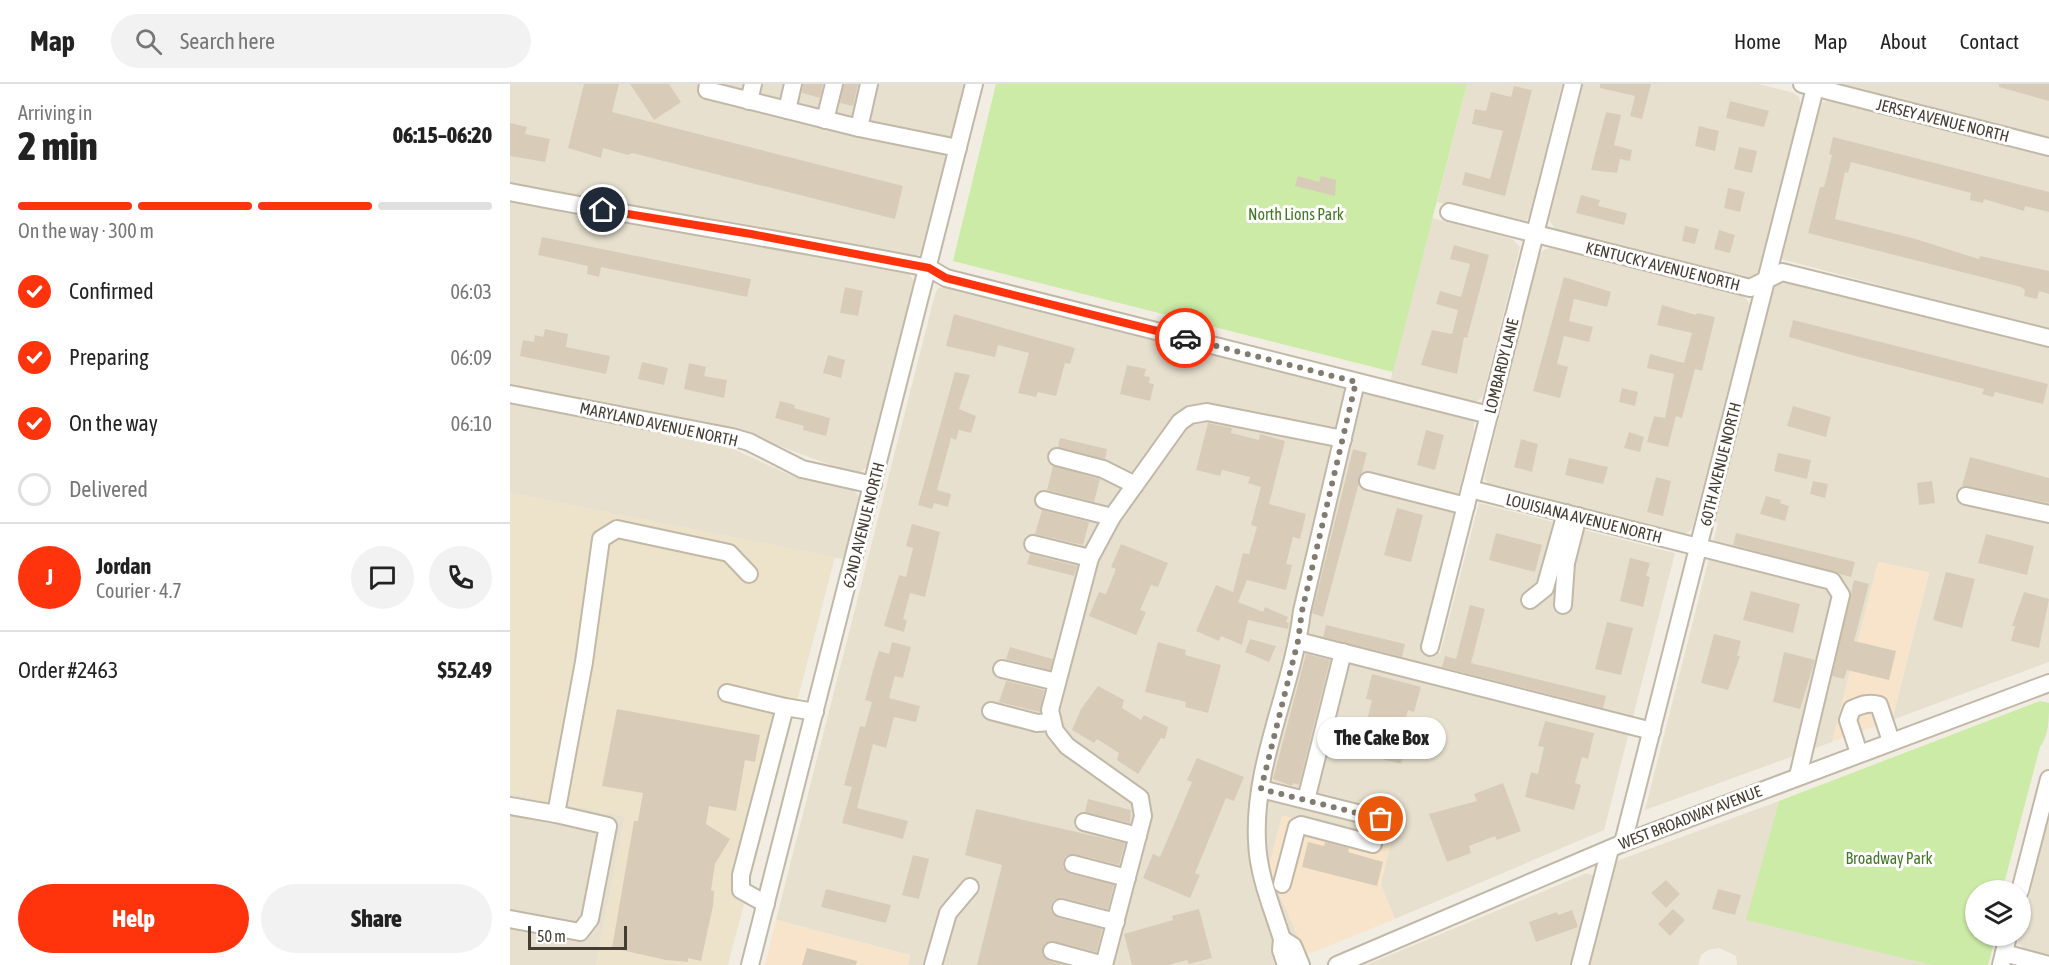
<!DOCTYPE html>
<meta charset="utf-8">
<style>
body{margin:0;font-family:"Asap Condensed",sans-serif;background:#f2f2f2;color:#222;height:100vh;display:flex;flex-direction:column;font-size:22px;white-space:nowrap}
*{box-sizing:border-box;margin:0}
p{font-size:20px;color:#767676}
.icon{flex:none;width:33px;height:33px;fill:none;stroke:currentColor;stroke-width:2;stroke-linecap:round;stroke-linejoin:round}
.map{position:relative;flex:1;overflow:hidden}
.side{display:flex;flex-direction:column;background:#fff;width:510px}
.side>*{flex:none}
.buttons{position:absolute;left:1455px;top:796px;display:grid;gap:12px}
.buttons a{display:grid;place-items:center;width:66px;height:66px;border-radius:50%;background:#fff;box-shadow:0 2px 4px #0004;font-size:30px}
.scale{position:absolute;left:18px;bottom:15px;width:99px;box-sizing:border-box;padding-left:6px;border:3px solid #443d32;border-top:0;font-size:16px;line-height:21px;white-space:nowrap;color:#443d32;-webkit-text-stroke:4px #fff;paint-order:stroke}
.pin{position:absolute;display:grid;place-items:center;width:51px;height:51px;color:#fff;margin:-26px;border:3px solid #fff;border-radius:50%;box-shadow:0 2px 6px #0007}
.courier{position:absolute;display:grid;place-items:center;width:60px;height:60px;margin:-30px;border:4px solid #ff330c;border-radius:50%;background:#fff;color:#222;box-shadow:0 2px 8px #0007}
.bubble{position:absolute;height:42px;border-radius:21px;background:#fff;box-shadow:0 2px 4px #0004;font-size:20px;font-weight:800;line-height:42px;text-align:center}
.overview em{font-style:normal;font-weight:800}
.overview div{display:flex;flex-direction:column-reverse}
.overview{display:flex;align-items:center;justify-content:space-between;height:102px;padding:0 18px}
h1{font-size:39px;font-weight:800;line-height:45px}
.bar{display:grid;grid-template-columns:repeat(4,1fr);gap:9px 6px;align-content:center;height:72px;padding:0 18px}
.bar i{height:8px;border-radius:4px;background:#e0e0e0}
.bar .current{background:#ff330c}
.bar p{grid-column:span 4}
.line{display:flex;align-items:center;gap:15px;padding:0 18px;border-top:2px solid #e0e0e0}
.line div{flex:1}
.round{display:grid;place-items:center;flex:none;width:63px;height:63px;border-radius:32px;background:#f2f2f2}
ol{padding:0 18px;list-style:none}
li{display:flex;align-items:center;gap:18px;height:66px}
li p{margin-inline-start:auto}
li .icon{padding:6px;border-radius:50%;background:#ff330c;color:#fff;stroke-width:4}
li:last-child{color:#767676}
li i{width:33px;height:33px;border:3px solid #e0e0e0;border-radius:50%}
.action{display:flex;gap:12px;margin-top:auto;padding:12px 18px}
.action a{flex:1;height:69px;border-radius:36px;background:#ff330c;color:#fff;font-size:24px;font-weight:800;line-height:69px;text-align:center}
.action a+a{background:#f2f2f2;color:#222}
header{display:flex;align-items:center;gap:36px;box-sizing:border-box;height:84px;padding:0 30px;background:#fff;border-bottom:2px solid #e0e0e0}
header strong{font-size:28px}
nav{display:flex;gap:33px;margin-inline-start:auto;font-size:21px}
.search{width:420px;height:54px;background:#f2f2f2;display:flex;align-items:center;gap:15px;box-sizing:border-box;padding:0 21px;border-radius:33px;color:#767676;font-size:22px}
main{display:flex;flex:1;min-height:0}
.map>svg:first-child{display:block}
</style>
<header>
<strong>Map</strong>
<div class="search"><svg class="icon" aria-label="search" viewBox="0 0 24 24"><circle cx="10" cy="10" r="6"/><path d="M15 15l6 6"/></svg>Search here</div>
<nav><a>Home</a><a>Map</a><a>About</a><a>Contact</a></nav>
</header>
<main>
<section class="side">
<div class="overview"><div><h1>2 min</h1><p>Arriving in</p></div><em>06:15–06:20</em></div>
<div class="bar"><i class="current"></i><i class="current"></i><i class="current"></i><i></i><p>On the way · 300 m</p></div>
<ol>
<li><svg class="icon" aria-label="check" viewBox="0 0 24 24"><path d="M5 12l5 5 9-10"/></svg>Confirmed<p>06:03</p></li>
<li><svg class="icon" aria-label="check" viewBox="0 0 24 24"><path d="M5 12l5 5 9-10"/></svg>Preparing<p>06:09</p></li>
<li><svg class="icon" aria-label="check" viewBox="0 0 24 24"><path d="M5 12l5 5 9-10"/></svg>On the way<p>06:10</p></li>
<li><i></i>Delivered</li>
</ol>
<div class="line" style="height:108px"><b class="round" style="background:#ff330c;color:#fff">J</b><div><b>Jordan</b><p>Courier · 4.7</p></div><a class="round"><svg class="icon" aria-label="chat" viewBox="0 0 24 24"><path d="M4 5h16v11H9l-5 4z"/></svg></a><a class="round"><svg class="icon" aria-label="phone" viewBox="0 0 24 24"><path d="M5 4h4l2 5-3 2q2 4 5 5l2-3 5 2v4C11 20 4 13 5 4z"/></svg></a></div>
<div class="line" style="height:78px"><div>Order #2463</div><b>$52.49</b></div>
<div class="action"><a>Help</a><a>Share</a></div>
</section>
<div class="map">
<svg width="1539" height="881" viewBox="0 0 1539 881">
<rect width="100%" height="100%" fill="#f2ede2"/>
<g fill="#e7e0cf">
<polygon points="0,0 455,0 414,166 409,171 402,172 0,99"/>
<polygon points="957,0 1052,0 1019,133 1016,137 927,118"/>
<polygon points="1073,0 1248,0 1284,9 1289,13 1291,23 1249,187 1246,190 1238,194 1045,145 1039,136"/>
<polygon points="1330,0 1539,0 1539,53"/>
<polygon points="1321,16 1539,73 1539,246 1271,175 1268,170 1307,25 1313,18"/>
<polygon points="0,117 399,190 406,200 359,381 347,391 237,350 206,341 0,302"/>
<polygon points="922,134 1002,155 1010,163 973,312 966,318 880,298"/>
<polygon points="1042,164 1234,213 1238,217 1240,221 1182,445 1174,451 979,400 974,395 1029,171 1035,165"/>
<polygon points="1267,198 1276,198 1539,264 1539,578 1382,636 1419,489 1368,478 1322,658 1135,726 1208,439 1203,437 1263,204"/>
<polygon points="438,203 960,334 964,338 964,346 910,564 930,569 969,419 1165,469 1094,746 885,835 871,801 759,781 770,812 796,871 773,881 398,881 400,871 266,836 425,210 428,204"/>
<polygon points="0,320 212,360 287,394 344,406 351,415 337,476 0,409"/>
<polygon points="0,709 115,732 86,881 0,881"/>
<polygon points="1269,717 1237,836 1421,881 1227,881 1226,872 1209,864 1198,866 1191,871 1188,881 1076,881 1104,778"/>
<polygon points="1539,730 1539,872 1515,866 1508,859 1508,853 1510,852"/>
<polygon points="1077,789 1086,793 1063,881 856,881"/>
</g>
<g fill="#f7e4ca">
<polygon points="1368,478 1419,488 1382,636 1322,658"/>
<polygon points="772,731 881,759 871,801 885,835 796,871 770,812 759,781"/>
<polygon points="266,836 400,871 398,881 255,881"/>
</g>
<polygon fill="#ede3ca" points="0,409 325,473 218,881 86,881 115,733 0,709"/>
<g fill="#cbeba6">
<polygon points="486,0 957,0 883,288 443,177"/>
<path d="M1530,617l9,2c0,15 0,33 -9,44l-38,144h-26v45h20l-8,29h-57l-185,-45 33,-119z"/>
</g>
<g fill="#d8ccb9">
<polygon points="74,0 109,0 102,28 393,102 385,135 122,69 118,71 93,64 91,74 58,64"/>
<polygon points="120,0 159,0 171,18 144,36"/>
<polygon points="293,0 313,0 310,14 292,9"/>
<polygon points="334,0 348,0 343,22 330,19"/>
<polygon points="1090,0 1141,0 1132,35 1120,32 1125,12 1090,4"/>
<polygon points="1489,0 1539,0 1539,17 1489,3"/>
<polygon points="1004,2 1022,6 995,112 952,101 955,88 980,95 993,47 962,40 965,25 976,27 981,8 1001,13"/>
<polygon points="1220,17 1259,27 1254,43 1216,34"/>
<polygon points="1096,28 1111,31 1104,61 1122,66 1120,77 1110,75 1107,89 1081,86"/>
<polygon points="0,39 17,43 15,50 40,55 35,78 0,72"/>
<polygon points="1189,42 1209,47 1205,67 1185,62"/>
<polygon points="1323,53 1539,108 1539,128 1515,122 1514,127 1474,115 1473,119 1460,116 1461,109 1341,78 1338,89 1335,88 1325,135 1402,154 1469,175 1470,172 1539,187 1539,210 1529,207 1527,215 1514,212 1515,206 1511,203 1298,149 1310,103 1314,103 1322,71 1319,70"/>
<polygon points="1229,63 1247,67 1242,89 1224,85"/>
<polygon points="788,92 809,98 811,92 826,96 825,112 785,102"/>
<polygon points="1218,104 1235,108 1230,128 1214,124"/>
<polygon points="1071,111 1090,116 1088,122 1117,129 1114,141 1066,129"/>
<polygon points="1175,142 1189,145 1185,160 1172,157"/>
<polygon points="1209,146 1225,151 1220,169 1204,165"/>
<polygon points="32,153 241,195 237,213 91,183 89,193 77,190 78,182 28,171"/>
<polygon points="944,161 979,171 957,254 954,253 947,290 911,281 922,246 942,250 948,226 926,220 930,207 951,213 960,180 940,175"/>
<polygon points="1054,193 1101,208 1097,223 1064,215 1059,237 1083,243 1079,258 1054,252 1047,280 1058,283 1050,314 1023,307"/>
<polygon points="335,203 353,207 348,232 330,229"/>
<polygon points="1152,221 1186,231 1187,229 1205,233 1192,287 1185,285 1172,334 1166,332 1158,363 1137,358 1144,332 1155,334 1164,290 1137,284 1140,270 1174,279 1182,249 1147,241"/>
<polygon points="444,230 565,264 560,280 555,279 546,312 528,308 526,313 508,309 519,269 488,261 485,273 436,262"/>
<polygon points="1283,236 1538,300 1533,320 1485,308 1483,313 1472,310 1474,305 1345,272 1279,253"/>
<polygon points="35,245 58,250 56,263 100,272 96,290 10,272 13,256 24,258 25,251 33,253"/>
<polygon points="318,271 335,276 331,294 313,289"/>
<polygon points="132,278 158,284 154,301 128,295"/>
<polygon points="179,279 196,283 194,292 217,296 214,314 174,305"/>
<polygon points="617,281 636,285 634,292 640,293 639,299 644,300 640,317 610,310"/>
<polygon points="445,288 460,291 449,325 466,332 461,349 449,346 446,356 441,354 427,406 441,410 438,423 424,419 422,425 408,421"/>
<polygon points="1112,304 1128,308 1125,322 1109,318"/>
<polygon points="270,317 285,321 284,324 320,334 316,352 293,346 294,342 265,334"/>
<polygon points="1283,322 1321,333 1316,353 1277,342"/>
<polygon points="698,339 722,344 721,349 749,356 750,350 775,357 759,420 796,430 790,455 783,453 776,480 782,481 776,506 737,496 728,518 753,528 755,523 778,533 776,538 779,539 778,545 738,536 732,561 711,552 709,557 686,547 706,501 723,508 733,469 739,470 747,443 741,441 751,403 738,399 740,393 712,386 710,392 686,386"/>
<polygon points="916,346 934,351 925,386 907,381"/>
<polygon points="1119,348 1134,353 1130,368 1114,364"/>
<polygon points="550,354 597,365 595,375 548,363"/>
<polygon points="1011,355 1028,360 1022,388 1004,383"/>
<polygon points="843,365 857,369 813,533 802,529"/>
<polygon points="1268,369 1301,376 1297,395 1264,387"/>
<polygon points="1460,373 1539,394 1539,419 1452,402"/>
<polygon points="1059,374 1098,383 1093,400 1055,391"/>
<polygon points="543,382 590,395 584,418 537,406"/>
<polygon points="1146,393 1161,397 1153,432 1137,428"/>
<polygon points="1303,397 1318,400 1315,414 1300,410"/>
<polygon points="1422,397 1425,419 1409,421 1407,399"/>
<polygon points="1256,412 1271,416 1270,419 1279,422 1275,437 1250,430"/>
<polygon points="887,424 913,431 901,478 874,471"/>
<polygon points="532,426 579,438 573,461 525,450"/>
<polygon points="402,440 430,448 415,513 400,509 393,535 397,536 394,548 374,542 389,491 396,493 403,464 396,462"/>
<polygon points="986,449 1032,461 1025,488 979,476"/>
<polygon points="1226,449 1345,478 1341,493 1223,461"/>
<polygon points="1476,450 1524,462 1517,491 1468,479"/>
<polygon points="611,460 658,479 648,503 641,501 630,526 636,528 626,551 579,532 589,508 596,510 606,485 601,483"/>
<polygon points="520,470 567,482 564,492 517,480"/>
<polygon points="1120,474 1140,479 1136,492 1140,493 1133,523 1110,517"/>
<polygon points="1436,488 1465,495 1452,544 1423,536"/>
<polygon points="1344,496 1359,500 1344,557 1386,567 1379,596 1337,586 1334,595 1322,592"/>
<polygon points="1241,507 1290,520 1283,549 1233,536"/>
<polygon points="1514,508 1539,515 1529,564 1501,557 1505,542 1502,542"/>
<polygon points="960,521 975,525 961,579 1096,612 1093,624 932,583 935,572 946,575"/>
<polygon points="1097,538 1123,544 1111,591 1085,585"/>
<polygon points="816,541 895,560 892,573 813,553"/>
<polygon points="1204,550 1231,557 1227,572 1230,572 1218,606 1191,599"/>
<polygon points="740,555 766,562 759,578 735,568"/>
<polygon points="382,558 401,563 393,594 385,592 379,614 410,622 406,638 384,633 376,664 363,660 347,724 398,737 393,755 332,739 342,703 334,701 350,642 355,643 362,618 355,616 364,583 369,567 379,570"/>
<polygon points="648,558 676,566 675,571 711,581 698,629 675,623 676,618 635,608"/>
<polygon points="500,563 543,575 540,586 496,575"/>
<polygon points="1274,568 1305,576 1290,625 1263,618"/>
<polygon points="796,570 820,576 789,701 783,699 782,702 763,695"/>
<polygon points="862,590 911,603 904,628 898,626 891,653 897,655 891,680 842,667 849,642 855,644 862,616 856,615"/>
<polygon points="496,597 534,606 530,628 489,618"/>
<polygon points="588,602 614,616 612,624 631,636 634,631 658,643 655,655 651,654 628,690 607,676 609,669 587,655 584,659 562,646 571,625"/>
<polygon points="107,625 250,651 245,678 235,676 226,727 199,722 196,740 220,755 205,780 201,806 204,807 203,822 191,877 178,874 178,878 156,876 102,864 124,737 128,737 133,709 92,702"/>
<polygon points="1035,637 1084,649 1078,675 1072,673 1065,699 1071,701 1064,726 1015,713 1021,688 1028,690 1034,663 1028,662"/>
<polygon points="687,674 734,693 724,717 716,714 685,789 690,791 680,814 633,794 643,770 650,773 682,698 677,696"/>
<polygon points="993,699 1011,747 987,756 985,752 959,762 961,769 937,778 919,730 967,717 964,710"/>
<polygon points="578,715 621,726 620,739 575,728"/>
<polygon points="466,725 615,759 609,781 565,770 556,772 553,777 553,783 560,790 604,801 598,825 553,814 544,816 541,821 541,827 548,834 592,845 587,868 540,857 534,860 532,870 539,877 554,881 467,881 492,781 455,771"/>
<polygon points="798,758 814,762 815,758 839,764 838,768 873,778 867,802 792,783"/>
<polygon points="403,771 419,775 409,815 392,811"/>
<polygon points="1156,796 1170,810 1156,824 1141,809"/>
<polygon points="316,805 381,821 376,839 311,823"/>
<polygon points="1208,805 1231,811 1225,831 1202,825"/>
<polygon points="689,825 702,874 679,880 677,876 658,881 622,881 614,850 663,836 662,832"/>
<polygon points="1163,825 1175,836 1160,852 1148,840"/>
<polygon points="1062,826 1068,843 1026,858 1019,838 1047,828 1048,831"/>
<polygon points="297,864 347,877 346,881 292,881"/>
</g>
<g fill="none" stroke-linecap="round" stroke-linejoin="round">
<g stroke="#c1b8a7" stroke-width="20">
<g id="minor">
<polyline points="198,0 197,6 349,44 448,64"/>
<polyline points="1292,0 1539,63"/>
<polyline points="239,17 243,0"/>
<polyline points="277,26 283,0"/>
<polyline points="315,36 324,0"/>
<polyline points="349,44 359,0"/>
<path d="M0,108c139,27 280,49 419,76l17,10 543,137"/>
<polyline points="939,128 1240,204 1272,188 1539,254"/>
<polyline points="0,310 222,353 239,358 292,385 363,401"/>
<polyline points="547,373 593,385 625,401"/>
<polyline points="858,397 956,422"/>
<polyline points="960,405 1322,497 1331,511 1288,692"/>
<polyline points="1456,412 1539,430"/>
<polyline points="534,416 602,433"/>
<polyline points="523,460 580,474"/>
<polyline points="1020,516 1035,504 1056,429"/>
<polyline points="1053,521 1056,479 1068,432"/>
<polyline points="788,557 1142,647"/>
<polyline points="920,563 1063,0"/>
<polyline points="492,585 547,598"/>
<polyline points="217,609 275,623"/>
<polyline points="481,627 527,639 541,638"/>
<path d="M1349,669l-11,-33 4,-11c10,-4 16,-7 27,-4l12,36"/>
<polyline points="751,705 871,735"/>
<polyline points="796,716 833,568"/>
<polyline points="0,722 46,730 74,578 91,455 107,445 219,469 239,490"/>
<polyline points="574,738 628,752"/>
<polyline points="1113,759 1306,0"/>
<polyline points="563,780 617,794"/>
<polyline points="772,800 787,743 791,741 863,760"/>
<polyline points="1510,807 1539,695"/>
<polyline points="256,820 231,806 231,791 275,623 305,628"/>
<polyline points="551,824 606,838"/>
<polyline points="0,835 70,848 80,835 98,742 46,730"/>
<path d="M772,855c-10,-32 -24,-64 -25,-98 -4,-78 36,-153 45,-230l54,-229"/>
<polyline points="542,867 594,881"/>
<polyline points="1494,869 1539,881"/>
<polyline points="240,881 464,0"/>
<polyline points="423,881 438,829 460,803"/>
<polyline points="594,881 633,732 630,714 557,662 545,647 540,626 580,474 602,433 670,338 680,331 697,328 833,355"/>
<polyline points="776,881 771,866 772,855 783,862 791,881"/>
<polyline points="827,881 1113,759 1539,599"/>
<polyline points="1070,881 1100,765"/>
<polyline points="1491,881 1498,852"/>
</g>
</g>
<use href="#minor" stroke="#fff" stroke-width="16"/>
</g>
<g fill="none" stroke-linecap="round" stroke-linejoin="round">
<polyline stroke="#817b70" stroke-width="6" stroke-dasharray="0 10.8" points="675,254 846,298 792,527 788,557 751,705 871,735"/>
<polyline stroke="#ff330c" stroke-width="8" points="93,126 241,150 419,184 436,194 675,254"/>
</g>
<g text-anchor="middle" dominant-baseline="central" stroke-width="6" stroke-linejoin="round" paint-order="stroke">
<g font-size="16" fill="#443d32" stroke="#fff">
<text transform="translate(1433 36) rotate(14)">JERSEY AVENUE NORTH</text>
<text transform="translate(1153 182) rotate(14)">KENTUCKY AVENUE NORTH</text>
<text transform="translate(991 282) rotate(-76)">LOMBARDY LANE</text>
<text transform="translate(149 340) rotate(12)">MARYLAND AVENUE NORTH</text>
<text transform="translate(1210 380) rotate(-76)">60TH AVENUE NORTH</text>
<text transform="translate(1074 434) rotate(14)">LOUISIANA AVENUE NORTH</text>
<text transform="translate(353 441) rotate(-76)">62ND AVENUE NORTH</text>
<text transform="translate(1180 733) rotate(-21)">WEST BROADWAY AVENUE</text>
</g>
<g font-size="16" fill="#427922" stroke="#fff">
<text x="786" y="130">North Lions Park</text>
<text x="1379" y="774">Broadway Park</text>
</g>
</g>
</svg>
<div class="buttons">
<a><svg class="icon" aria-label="layers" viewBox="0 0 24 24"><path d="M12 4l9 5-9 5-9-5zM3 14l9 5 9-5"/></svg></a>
</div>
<div class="scale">50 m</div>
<div class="pin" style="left:871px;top:735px;background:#ea580c"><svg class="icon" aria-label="bag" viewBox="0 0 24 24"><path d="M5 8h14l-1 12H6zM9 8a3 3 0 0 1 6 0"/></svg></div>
<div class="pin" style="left:93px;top:126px;background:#1f2937"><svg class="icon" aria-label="home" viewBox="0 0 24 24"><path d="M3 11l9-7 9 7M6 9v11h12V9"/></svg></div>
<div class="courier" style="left:675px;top:254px"><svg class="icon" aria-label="car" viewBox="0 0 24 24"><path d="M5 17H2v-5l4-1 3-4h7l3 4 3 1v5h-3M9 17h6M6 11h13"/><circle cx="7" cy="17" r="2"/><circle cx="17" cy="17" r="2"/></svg></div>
<div class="bubble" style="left:807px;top:633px;width:129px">The Cake Box</div>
</div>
</main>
